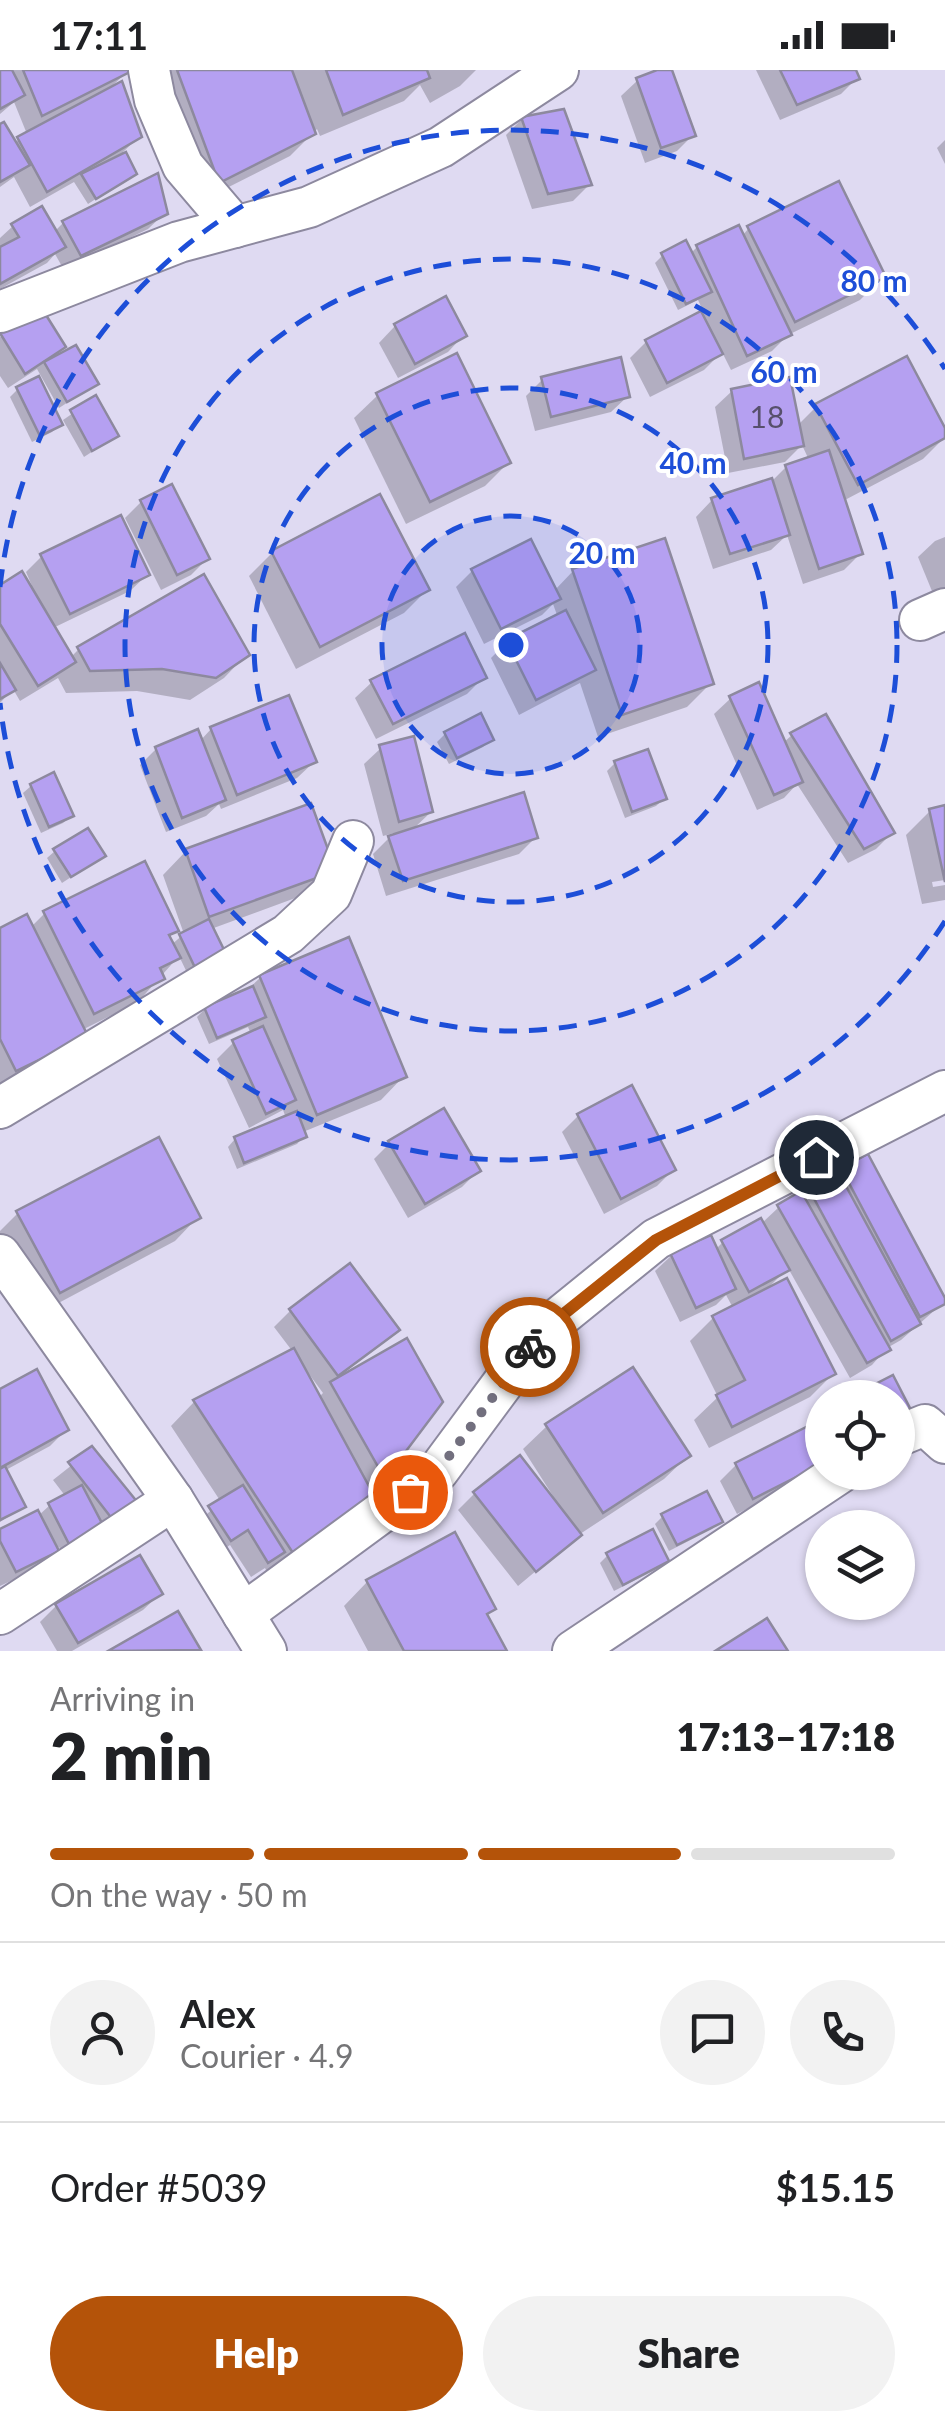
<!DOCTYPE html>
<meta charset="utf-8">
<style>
body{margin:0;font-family:Lato,sans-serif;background:#f2f2f2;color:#202124;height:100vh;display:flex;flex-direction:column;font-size:38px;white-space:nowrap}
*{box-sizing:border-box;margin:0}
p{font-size:32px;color:#757577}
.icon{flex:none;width:55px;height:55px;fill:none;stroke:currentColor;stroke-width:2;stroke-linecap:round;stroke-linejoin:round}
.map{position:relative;height:1581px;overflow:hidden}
.sheet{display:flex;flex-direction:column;background:#fff;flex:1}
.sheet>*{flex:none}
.fabs{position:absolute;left:805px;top:1310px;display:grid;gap:20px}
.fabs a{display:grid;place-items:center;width:110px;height:110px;border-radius:50%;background:#fff;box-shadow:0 2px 8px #0004;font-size:50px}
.pin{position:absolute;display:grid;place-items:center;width:85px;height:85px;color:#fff;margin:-42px;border:5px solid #fff;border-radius:50%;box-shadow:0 2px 10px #0007}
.courier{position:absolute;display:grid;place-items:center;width:100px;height:100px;margin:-50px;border:8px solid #b45309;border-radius:50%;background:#fff;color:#222;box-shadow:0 2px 12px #0007}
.overview em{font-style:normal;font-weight:800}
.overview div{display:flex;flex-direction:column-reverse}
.overview{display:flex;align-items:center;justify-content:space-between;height:170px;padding:0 50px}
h1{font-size:65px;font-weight:800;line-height:75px}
.bar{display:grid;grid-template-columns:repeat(4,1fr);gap:15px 10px;align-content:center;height:120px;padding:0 50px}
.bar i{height:12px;border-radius:8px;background:#e0e0e0}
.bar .selected{background:#b45309}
.bar p{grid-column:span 4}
.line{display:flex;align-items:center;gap:25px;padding:0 50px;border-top:2px solid #e0e0e0}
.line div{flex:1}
.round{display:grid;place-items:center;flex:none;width:105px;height:105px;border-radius:52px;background:#f2f2f2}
.cta{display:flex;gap:20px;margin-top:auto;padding:20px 50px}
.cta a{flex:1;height:115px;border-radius:60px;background:#b45309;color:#fff;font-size:40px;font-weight:800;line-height:115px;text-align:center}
.cta a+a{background:#f2f2f2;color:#202124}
.status{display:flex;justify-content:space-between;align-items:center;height:70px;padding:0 50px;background:#fff;direction:ltr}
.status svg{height:28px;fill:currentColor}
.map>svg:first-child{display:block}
</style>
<div class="status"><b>17:11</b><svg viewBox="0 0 49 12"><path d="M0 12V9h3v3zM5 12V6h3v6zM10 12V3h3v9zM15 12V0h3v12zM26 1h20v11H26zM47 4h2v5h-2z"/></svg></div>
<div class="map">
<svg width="945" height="1581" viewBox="0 0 945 1581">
<rect width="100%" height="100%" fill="#dfdaf2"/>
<g fill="#0003" fill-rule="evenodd">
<polygon points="0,0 129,0 110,18 139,67 123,82 134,104 88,134 74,112 30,137 14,107 0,117 0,57 14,73 27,64 14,32 0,44"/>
<polygon points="146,0 476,0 460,16 430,33 420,15 404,31 320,66 317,59 290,86 195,134"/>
<polygon points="664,0 670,0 693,65 677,81 645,93 621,26 638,10"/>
<polygon points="756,0 853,0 857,8 841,24 780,50"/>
<polygon points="522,49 589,115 573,131 532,139 506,65"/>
<polygon points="945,70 945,94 937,78"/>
<polygon points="165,143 148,159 64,200 55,184 47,193 0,219 0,168 13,156 54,162 63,153"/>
<polygon points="738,158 742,166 749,158 883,207 860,230 788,265 772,281 731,300 722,282 704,300 650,327 630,288 646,272 704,243 698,230 678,240 655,193 663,185 690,184 697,177"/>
<polygon points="40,240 63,277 49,291 96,314 59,338 37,299 8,318 0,306 0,267"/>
<polygon points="395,256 464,265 448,282 398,308 379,273"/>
<polygon points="543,309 628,326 611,342 535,361 526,326"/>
<polygon points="18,319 60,354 52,362 32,372 10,327"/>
<polygon points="732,321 797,356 817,336 945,363 945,367 923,389 843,431 860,484 844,500 803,514 787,465 771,480 713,499 696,447 712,430 771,412 786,397 809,390 802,375 785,392 728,403 715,337"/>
<polygon points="378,325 508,393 485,416 406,454 354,348"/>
<polygon points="95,328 116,366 84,387 63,350"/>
<polygon points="141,432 207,489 191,505 161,520 125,448"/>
<polygon points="945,467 945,522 934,526 918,487 935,471"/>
<polygon points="272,483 427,520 404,543 296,599 249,506"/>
<polygon points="42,486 147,505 130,521 53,558 70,588 78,580 247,584 224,608 190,630 137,621 66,623 58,608 20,631 13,619 0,633 0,518 32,516 26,502"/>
<polygon points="472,501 554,521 573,501 711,613 687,637 598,667 580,613 519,645 491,588 507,572 557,545 553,534 542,545 484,574 456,517"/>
<polygon points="484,607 467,624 376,669 355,628 372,612"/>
<polygon points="731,628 783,673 792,665 892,763 876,779 848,793 797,714 784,728 757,740 714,644"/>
<polygon points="211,659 314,692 297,708 221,739 219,734 206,746 166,762 140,695 156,679 200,671"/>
<polygon points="445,664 491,669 483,677 449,694 437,672"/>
<polygon points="381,678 431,742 411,761 536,767 519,784 386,826 373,784 394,763 383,766 364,694"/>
<polygon points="615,693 664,729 656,736 625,748 607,701"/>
<polygon points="31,716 71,746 63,753 41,763 23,723"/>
<polygon points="945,738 945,810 932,812 933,817 945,815 945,830 922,834 906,765 930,741"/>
<polygon points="55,781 103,786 62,813 47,788"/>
<polygon points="186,781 333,800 309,823 211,859 191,911 179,886 138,932 82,960 85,965 0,1019 0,860 31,857 45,843 176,860 168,868 171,875 184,864 163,805"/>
<polygon points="261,907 404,1006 381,1030 303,1062 304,1066 297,1074 237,1099 228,1077 235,1069 286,1048 283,1040 249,1058 217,989 234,972 251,964 248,957 209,974 197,947 205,939 246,921"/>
<polygon points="578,1046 673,1100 657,1116 604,1144 562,1062"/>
<polygon points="390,1073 478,1101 462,1117 408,1148 374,1089"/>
<polygon points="842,1100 944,1232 901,1270 887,1278 872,1295 850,1308 788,1198 766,1220 833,1304 810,1327 709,1378 694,1350 718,1327 690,1271 713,1248 732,1236 726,1225 716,1235 680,1252 655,1201 672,1185 715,1180 723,1172 761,1154 779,1137 805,1132"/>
<polygon points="18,1143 198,1147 175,1171 36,1245 0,1177 0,1161"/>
<path d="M290,1241l106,19 -52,43 96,29 -71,89 -101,83 -3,-6 -14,9 -21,-32 -16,11 -20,-31 27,-23 -50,-76 23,-24 99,-50 -19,-25zM309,1304l14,19 -5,5 -12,-22z"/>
<polygon points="0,1322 66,1360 50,1376 4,1401 23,1437 0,1452"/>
<polygon points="822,1348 822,1400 737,1444 720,1411 736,1395 815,1356"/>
<polygon points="547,1356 688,1386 664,1409 580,1464 518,1516 458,1440 474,1424 553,1426 523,1379"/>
<polygon points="91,1380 139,1438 62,1482 59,1477 40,1497 0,1516 0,1462 38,1446 50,1435 66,1427 53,1410"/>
<polygon points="663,1446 720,1451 712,1459 669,1481 655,1454"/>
<polygon points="608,1485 666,1491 659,1498 614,1521 600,1493"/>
<polygon points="367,1512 493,1539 485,1546 504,1581 368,1581 344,1536"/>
<polygon points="160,1524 143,1540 72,1581 57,1581 40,1552 56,1536"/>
</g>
<g fill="#b5a0f1" stroke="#8d899e" stroke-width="2.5">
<polygon points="0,0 12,0 25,25 0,39"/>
<polygon points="23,0 131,0 132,1 42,46"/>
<polygon points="177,0 292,0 316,64 219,113"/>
<polygon points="326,0 427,0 430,8 343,45"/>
<polygon points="657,0 672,0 696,66 661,78 636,8"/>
<polygon points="780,0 856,0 860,9 797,35"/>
<polygon points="122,11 142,67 47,122 17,67"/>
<polygon points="564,39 592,115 548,124 521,47"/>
<polygon points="4,52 30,95 0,112 0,54"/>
<polygon points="126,82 137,104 96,129 81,104"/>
<polygon points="158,103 168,144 81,186 62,151"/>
<polygon points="839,111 886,207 795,252 747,156"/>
<polygon points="42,136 66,177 0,214 0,177 19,167 11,154"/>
<polygon points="739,155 792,265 747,286 696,175"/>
<polygon points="686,170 712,222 686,234 661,183"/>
<polygon points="446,226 467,266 415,294 394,254"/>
<polygon points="41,237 66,277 25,304 0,263"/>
<polygon points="701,241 723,284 667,313 645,270"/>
<polygon points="76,275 99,314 67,332 44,292"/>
<polygon points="457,283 511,393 430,432 376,323"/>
<polygon points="907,286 945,358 945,368 858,415 815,334"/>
<polygon points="621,287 630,327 551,347 541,307"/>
<polygon points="39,306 63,355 40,366 16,317"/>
<polygon points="790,307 804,376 744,389 731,319"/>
<polygon points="96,325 119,366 92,381 70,340"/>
<polygon points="829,380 863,484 819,499 785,395"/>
<polygon points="772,408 790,465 730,484 711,428"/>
<polygon points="172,414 210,489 177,505 140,430"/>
<polygon points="380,424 430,520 320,577 271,481"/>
<polygon points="121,445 150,505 70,544 40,484"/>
<polygon points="665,468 714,614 622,645 572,499"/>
<polygon points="531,469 561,529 501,559 471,499"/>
<polygon points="22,501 76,592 38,616 0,554 0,515"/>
<polygon points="204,504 250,585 216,608 162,599 90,601 77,577"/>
<polygon points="566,540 596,600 536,630 506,570"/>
<polygon points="465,563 487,608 393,654 370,610"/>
<polygon points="0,593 16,620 0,629"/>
<polygon points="759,612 803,712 774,725 729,626"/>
<polygon points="289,625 317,692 237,725 210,657"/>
<polygon points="481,643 494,670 457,688 444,662"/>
<polygon points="826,644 895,763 864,779 790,663"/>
<polygon points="198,659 226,730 182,748 155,677"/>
<polygon points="414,666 433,742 399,752 379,675"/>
<polygon points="648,679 667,729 632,742 614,691"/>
<polygon points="54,702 74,746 49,757 30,714"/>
<polygon points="524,722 538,768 403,811 388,766"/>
<polygon points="311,733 336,801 209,847 185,779"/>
<polygon points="945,735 945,812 929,739"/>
<polygon points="88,758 106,786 71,807 53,779"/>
<polygon points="145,791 179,861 169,865 181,888 160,898 165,909 94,944 43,841"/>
<polygon points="27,844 88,966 16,1001 0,969 0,858"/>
<polygon points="209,849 229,890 199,906 179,864"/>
<polygon points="349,867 407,1007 317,1045 259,905"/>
<polygon points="253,916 266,947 217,968 204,937"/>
<polygon points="263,956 296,1030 266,1044 232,970"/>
<polygon points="632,1015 676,1100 621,1129 577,1044"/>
<polygon points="444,1038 481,1101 425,1134 388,1071"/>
<polygon points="297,1041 307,1067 244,1093 234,1067"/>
<polygon points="159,1067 201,1148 60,1223 16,1141"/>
<polygon points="868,1084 945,1228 945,1234 920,1247 841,1098"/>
<polygon points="841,1107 921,1254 891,1271 811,1123"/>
<polygon points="801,1121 891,1280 867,1293 777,1135"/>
<polygon points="761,1148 790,1200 749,1222 721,1170"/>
<polygon points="711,1165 736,1219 696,1238 670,1183"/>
<polygon points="350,1193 400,1260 338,1306 289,1239"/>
<polygon points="787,1208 836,1304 732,1357 716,1325 745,1310 712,1246"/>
<polygon points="407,1268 443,1332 385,1409 330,1312"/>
<polygon points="294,1278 377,1431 293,1483 193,1330"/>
<polygon points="633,1297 691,1386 603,1443 545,1354"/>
<polygon points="37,1299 69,1360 0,1398 0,1319"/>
<polygon points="893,1305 910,1338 898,1345 898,1328 848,1328"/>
<polygon points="822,1349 822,1394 753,1429 735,1393"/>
<polygon points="92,1376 143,1439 120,1459 68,1392"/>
<polygon points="520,1385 582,1465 536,1502 473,1422"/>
<polygon points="5,1396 26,1437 0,1450 0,1399"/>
<polygon points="82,1415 105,1459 70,1476 48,1433"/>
<polygon points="243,1415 285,1482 268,1493 248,1460 231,1471 208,1436"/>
<polygon points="707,1421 723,1452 677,1475 661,1444"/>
<polygon points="38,1440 59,1481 16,1502 0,1471 0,1459"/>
<polygon points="653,1459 669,1491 623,1515 606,1483"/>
<polygon points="455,1462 496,1539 487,1544 507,1581 404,1581 366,1510"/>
<polygon points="140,1485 163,1524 78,1573 55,1534"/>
<polygon points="178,1541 201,1580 108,1581"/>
<polygon points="767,1548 788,1581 715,1581"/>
</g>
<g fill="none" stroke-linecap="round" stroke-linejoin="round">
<g stroke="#8d899f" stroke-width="44">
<g id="street">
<polyline points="149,0 155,30 183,96 235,157"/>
<polyline points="0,242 179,172 309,137 441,77 558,0"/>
<polyline points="920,550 945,539"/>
<polyline points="0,1038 288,864 331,824 353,771"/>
<polyline points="0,1185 173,1430 266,1581"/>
<polyline points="898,1366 925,1355 945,1373"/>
<polyline points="0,1544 173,1430"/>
<polyline points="243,1544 438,1401 540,1263 656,1169 945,1021"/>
<polyline points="573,1581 841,1402"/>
</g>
</g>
<use href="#street" stroke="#fff" stroke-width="40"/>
</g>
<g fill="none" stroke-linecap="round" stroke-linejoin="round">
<polyline stroke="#726f7e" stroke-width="10" stroke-dasharray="0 18" points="410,1422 438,1401 530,1277"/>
<polyline stroke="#b45309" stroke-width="12" points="530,1277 540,1263 656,1170 816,1087"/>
</g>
<circle cx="511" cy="575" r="129" fill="#1d4ed8" fill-opacity=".12"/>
<g fill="none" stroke="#1d4ed8" stroke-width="5" stroke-dasharray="18 12">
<circle cx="511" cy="575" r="129"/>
<circle cx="511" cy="575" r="257"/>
<circle cx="511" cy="575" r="386"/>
<path d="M945 851A514 514 0 0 1 0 633M0 517A514 514 0 0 1 945 299"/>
</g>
<g text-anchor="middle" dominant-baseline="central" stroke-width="8" stroke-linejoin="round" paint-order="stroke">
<g font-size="30" fill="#57506c">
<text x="767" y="346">18</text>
</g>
</g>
<circle cx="511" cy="575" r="15" fill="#1d4ed8" stroke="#fff" stroke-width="5"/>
<g font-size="30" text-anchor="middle" font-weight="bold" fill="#1d4ed8" stroke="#fff" stroke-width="8" stroke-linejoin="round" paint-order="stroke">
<text x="874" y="222">80 m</text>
<text x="784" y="313">60 m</text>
<text x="693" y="404">40 m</text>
<text x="602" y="494">20 m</text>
</g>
</svg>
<div class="fabs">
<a><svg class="icon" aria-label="locate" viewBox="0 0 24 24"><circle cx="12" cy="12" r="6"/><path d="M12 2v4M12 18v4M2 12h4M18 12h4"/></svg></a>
<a><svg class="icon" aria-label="layers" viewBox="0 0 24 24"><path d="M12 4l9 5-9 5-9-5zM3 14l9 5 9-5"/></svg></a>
</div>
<div class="pin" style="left:410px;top:1422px;background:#ea580c"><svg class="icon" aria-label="bag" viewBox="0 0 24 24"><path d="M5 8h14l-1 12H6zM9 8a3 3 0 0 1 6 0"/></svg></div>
<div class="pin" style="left:816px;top:1087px;background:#1f2937"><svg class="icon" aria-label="home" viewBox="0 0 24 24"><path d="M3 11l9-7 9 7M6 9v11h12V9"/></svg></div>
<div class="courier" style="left:530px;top:1277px"><svg class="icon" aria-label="bike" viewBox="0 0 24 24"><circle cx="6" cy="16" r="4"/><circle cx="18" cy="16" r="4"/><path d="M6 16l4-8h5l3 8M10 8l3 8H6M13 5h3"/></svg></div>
</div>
<section class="sheet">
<div class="overview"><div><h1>2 min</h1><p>Arriving in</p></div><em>17:13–17:18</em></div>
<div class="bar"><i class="selected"></i><i class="selected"></i><i class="selected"></i><i></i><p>On the way · 50 m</p></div>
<div class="line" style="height:180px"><a class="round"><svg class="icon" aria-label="person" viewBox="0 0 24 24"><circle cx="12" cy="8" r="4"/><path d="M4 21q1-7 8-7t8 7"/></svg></a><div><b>Alex</b><p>Courier · 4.9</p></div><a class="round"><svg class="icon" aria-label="chat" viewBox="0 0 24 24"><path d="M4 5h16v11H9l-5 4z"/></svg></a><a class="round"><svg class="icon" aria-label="phone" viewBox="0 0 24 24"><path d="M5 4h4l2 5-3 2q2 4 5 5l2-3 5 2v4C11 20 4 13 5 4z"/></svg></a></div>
<div class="line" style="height:130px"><div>Order #5039</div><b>$15.15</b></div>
<div class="cta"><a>Help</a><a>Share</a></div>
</section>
